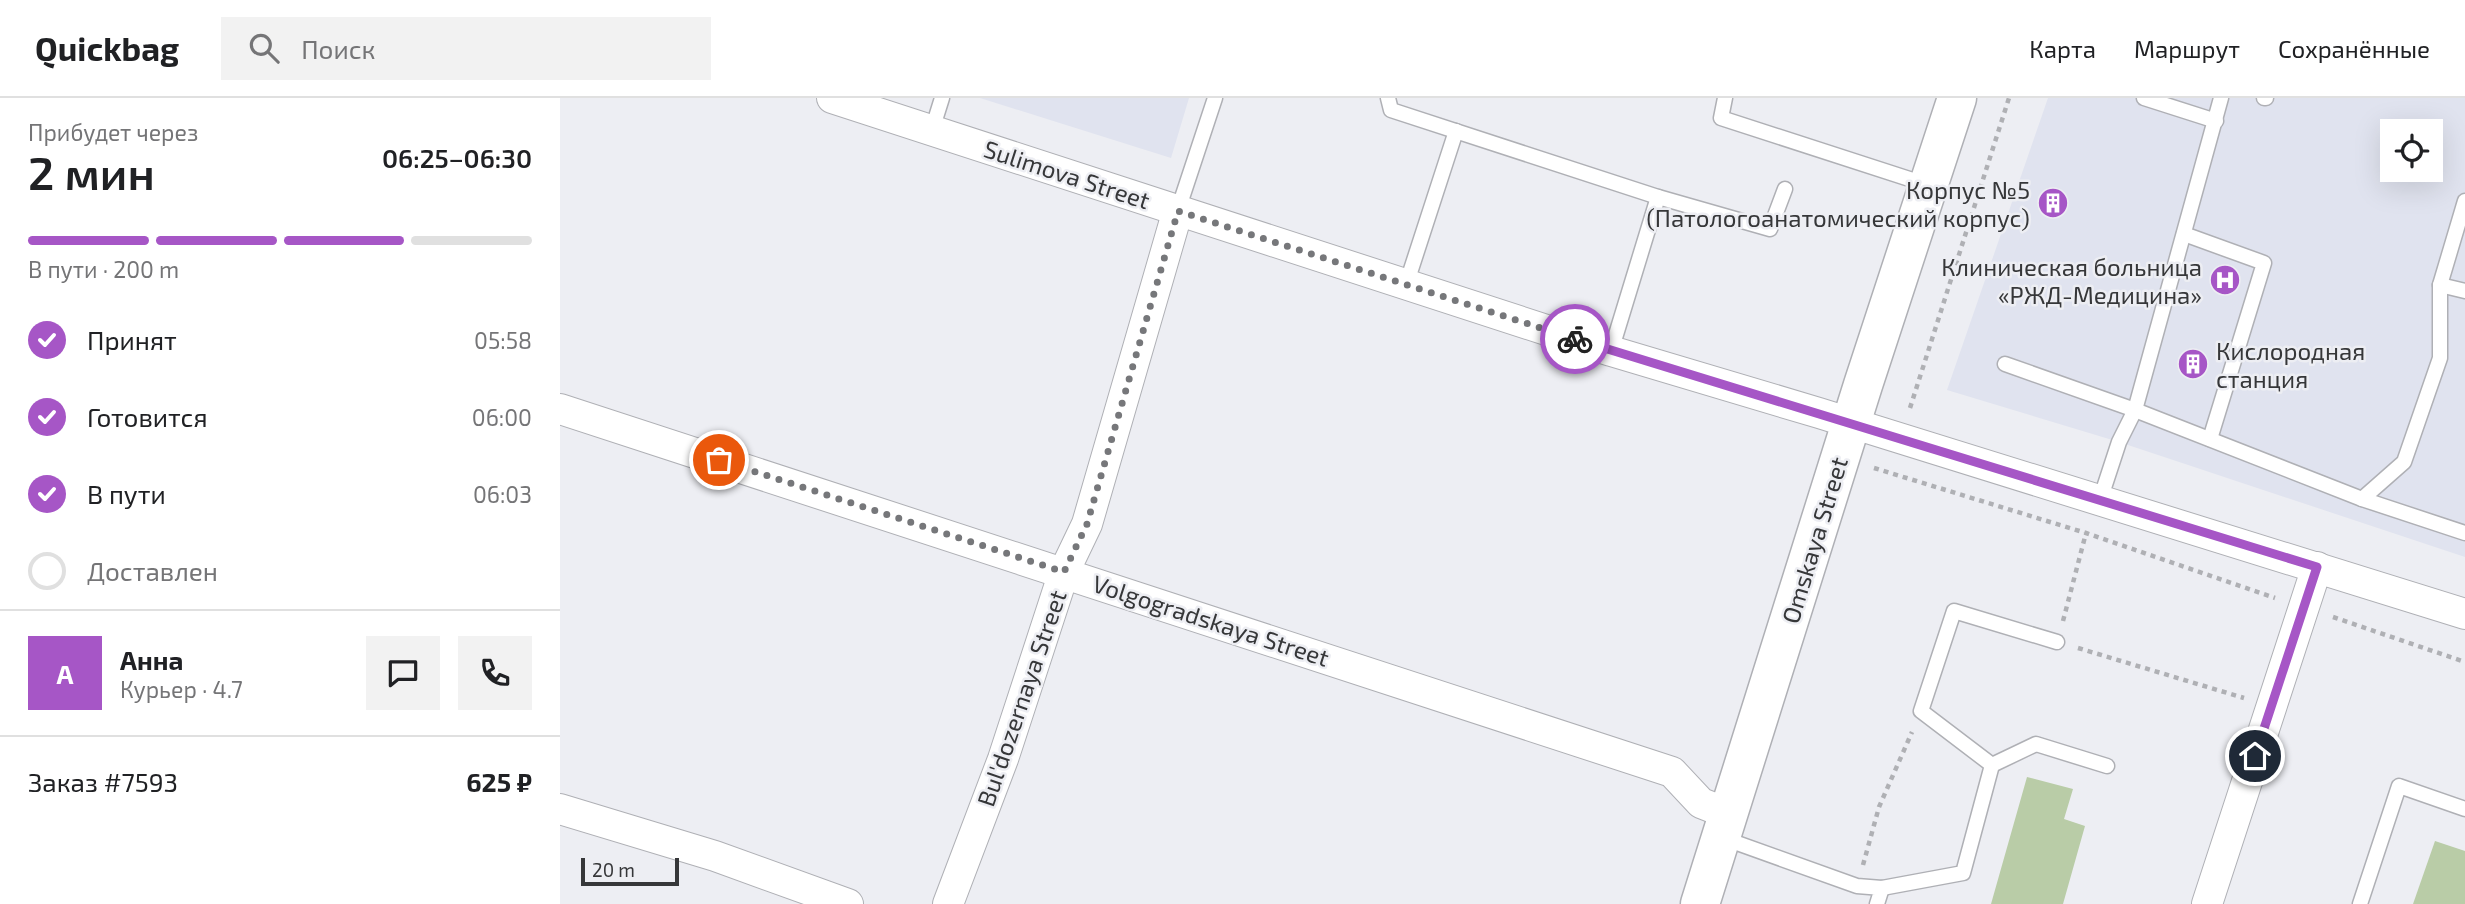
<!DOCTYPE html>
<html lang="ru">
<meta charset="utf-8">
<style>
body{margin:0;font-family:"Exo 2",sans-serif;background:#f2f2f2;color:#202124;height:100vh;display:flex;flex-direction:column;font-size:26px;white-space:nowrap}
*{box-sizing:border-box;margin:0}
p{font-size:23px;color:#757577}
.icon{flex:none;width:38px;height:38px;fill:none;stroke:currentColor;stroke-width:2;stroke-linecap:round;stroke-linejoin:round}
.map{position:relative;flex:1;overflow:hidden}
.side{display:flex;flex-direction:column;background:#fff;width:560px}
.side>*{flex:none}
.controls{position:absolute;left:1820px;top:21px;display:grid;gap:14px}
.controls a{display:grid;place-items:center;width:63px;height:63px;border-radius:0px;background:#fff;box-shadow:0 7px 28px #0002;font-size:35px}
.scale{position:absolute;left:21px;bottom:18px;width:98px;box-sizing:border-box;padding-left:7px;border:4px solid #363739;border-top:0;font-size:19px;line-height:24px;white-space:nowrap;color:#363739;-webkit-text-stroke:5px #edeef3;paint-order:stroke}
.pin{position:absolute;display:grid;place-items:center;width:60px;height:60px;color:#fff;margin:-30px;border:4px solid #fff;border-radius:50%;box-shadow:0 2px 7px #0007}
.courier{position:absolute;display:grid;place-items:center;width:70px;height:70px;margin:-35px;border:5px solid #a656c6;border-radius:50%;background:#fff;color:#222;box-shadow:0 2px 9px #0007}
.headline em{font-style:normal;font-weight:600}
.headline div{display:flex;flex-direction:column-reverse}
.headline{display:flex;align-items:center;justify-content:space-between;height:119px;padding:0 28px}
h1{font-size:46px;font-weight:600;line-height:52px}
.bar{display:grid;grid-template-columns:repeat(4,1fr);gap:10px 7px;align-content:center;height:84px;padding:0 28px}
.bar i{height:9px;border-radius:5px;background:#e0e0e0}
.bar .selected{background:#a656c6}
.bar p{grid-column:span 4}
.line{display:flex;align-items:center;gap:18px;padding:0 28px;border-top:2px solid #e0e0e0}
.line div{flex:1}
.round{display:grid;place-items:center;flex:none;width:74px;height:74px;border-radius:0px;background:#f2f2f2}
ol{padding:0 28px;list-style:none}
li{display:flex;align-items:center;gap:21px;height:77px}
li p{margin-inline-start:auto}
li .icon{padding:7px;border-radius:50%;background:#a656c6;color:#fff;stroke-width:4}
li:last-child{color:#757577}
li i{width:38px;height:38px;border:4px solid #e0e0e0;border-radius:50%}
header{display:flex;align-items:center;gap:42px;box-sizing:border-box;height:98px;padding:0 35px;background:#fff;border-bottom:2px solid #e0e0e0}
header strong{font-size:33px}
nav{display:flex;gap:38px;margin-inline-start:auto;font-size:24px}
.search{width:490px;height:63px;background:#f2f2f2;display:flex;align-items:center;gap:18px;box-sizing:border-box;padding:0 24px;border-radius:0px;color:#757577;font-size:26px}
main{display:flex;flex:1;min-height:0}
.map>svg:first-child{display:block}
</style>
<header>
<strong>Quickbag</strong>
<div class="search"><svg class="icon" aria-label="search" viewBox="0 0 24 24"><circle cx="10" cy="10" r="6"/><path d="M15 15l6 6"/></svg>Поиск</div>
<nav><a>Карта</a><a>Маршрут</a><a>Сохранённые</a></nav>
</header>
<main>
<section class="side">
<div class="headline"><div><h1>2 мин</h1><p>Прибудет через</p></div><em>06:25–06:30</em></div>
<div class="bar"><i class="selected"></i><i class="selected"></i><i class="selected"></i><i></i><p>В пути · 200 m</p></div>
<ol>
<li><svg class="icon" aria-label="check" viewBox="0 0 24 24"><path d="M5 12l5 5 9-10"/></svg>Принят<p>05:58</p></li>
<li><svg class="icon" aria-label="check" viewBox="0 0 24 24"><path d="M5 12l5 5 9-10"/></svg>Готовится<p>06:00</p></li>
<li><svg class="icon" aria-label="check" viewBox="0 0 24 24"><path d="M5 12l5 5 9-10"/></svg>В пути<p>06:03</p></li>
<li><i></i>Доставлен</li>
</ol>
<div class="line" style="height:126px"><b class="round" style="background:#a656c6;color:#fff">А</b><div><b>Анна</b><p>Курьер · 4.7</p></div><a class="round"><svg class="icon" aria-label="chat" viewBox="0 0 24 24"><path d="M4 5h16v11H9l-5 4z"/></svg></a><a class="round"><svg class="icon" aria-label="phone" viewBox="0 0 24 24"><path d="M5 4h4l2 5-3 2q2 4 5 5l2-3 5 2v4C11 20 4 13 5 4z"/></svg></a></div>
<div class="line" style="height:91px"><div>Заказ #7593</div><b>625 ₽</b></div>
</section>
<div class="map">
<svg width="1905" height="806" viewBox="0 0 1905 806">
<rect width="100%" height="100%" fill="#edeef3"/>
<g fill="#e0e3ef" fill-rule="evenodd">
<polygon points="420,0 629,0 611,60"/>
<path d="M1488,0h417v459l-346,-115 -172,-52zM1832,33h39v39h-39z"/>
</g>
<g fill="#b9cca7">
<polygon points="1467,679 1513,691 1504,721 1525,728 1503,806 1431,806"/>
<polygon points="1875,743 1905,753 1905,806 1853,806"/>
</g>
<g fill="none" stroke-linecap="round" stroke-linejoin="round">
<g stroke="#afb0b5" stroke-width="17">
<g id="lane">
<polyline points="828,0 831,12 1098,99 1210,131 1225,91"/>
<polyline points="1165,0 1161,20 1368,87"/>
<polyline points="1584,0 1656,23"/>
<polyline points="1704,0 1706,0"/>
<polyline points="372,32 382,0"/>
<polyline points="618,112 655,0"/>
<polyline points="1624,136 1704,165 1650,341"/>
<polyline points="846,187 896,33"/>
<polyline points="1880,187 1905,193"/>
<polyline points="1051,253 1098,99"/>
<polyline points="1445,266 1575,312 1802,401 1905,435"/>
<polyline points="1802,401 1844,364 1880,260 1880,187 1905,103"/>
<polyline points="1540,402 1559,344 1575,312 1661,0"/>
<polyline points="1432,667 1476,646 1547,668"/>
<polyline points="1163,740 1297,788 1322,790 1317,806"/>
<polyline points="1322,790 1403,775 1432,667 1361,613 1394,513 1497,544"/>
<polyline points="1800,806 1839,688 1905,711"/>
</g>
</g>
<g stroke="#afb0b5" stroke-width="32">
<g id="street">
<polyline points="272,0 1051,253 1259,315 1905,516"/>
<polyline points="0,311 1112,674 1141,705 1169,716"/>
<polyline points="0,711 155,758 288,806"/>
<polyline points="388,806 443,661 504,474 527,426 618,112"/>
<polyline points="1647,806 1757,469"/>
</g>
</g>
<g stroke="#afb0b5" stroke-width="41">
<polyline id="secondary" points="1140,806 1303,287 1397,0"/>
</g>
<g stroke="#afb0b4" stroke-width="4.5" stroke-dasharray="5 5" stroke-linecap="butt">
<polyline points="1350,310 1449,0"/>
<polyline points="1314,370 1526,435 1715,500"/>
<polyline points="1773,519 1905,564"/>
<polyline points="1503,523 1526,435"/>
<polyline points="1518,550 1684,600"/>
<polyline points="1303,767 1319,709 1352,634"/>
</g>
<use href="#lane" stroke="#fff" stroke-width="14"/>
<use href="#street" stroke="#fff" stroke-width="30"/>
<use href="#secondary" stroke="#fff" stroke-width="38"/>
</g>
<g fill="none" stroke-linecap="round" stroke-linejoin="round">
<polyline stroke="#76777a" stroke-width="7" stroke-dasharray="0 12.6" points="159,362 504,474 527,426 618,113 1015,241"/>
<polyline stroke="#a656c6" stroke-width="9" points="1015,241 1757,469 1695,658"/>
</g>
<defs>
<g id="building-disc" transform="scale(1.575)"><circle r="9.5" fill="#a656c6" stroke="#edeef3"/><path d="M-4-6H4V6H1V3H-1V6H-4ZM-2.5-4.3h1.7v1.8h-1.7ZM.8-4.3h1.7v1.8H.8ZM-2.5-1h1.7V.8h-1.7ZM.8-1h1.7V.8H.8Z" fill="#fff"/></g>
<g id="hospital-disc" transform="scale(1.575)"><circle r="9.5" fill="#a656c6" stroke="#edeef3"/><path d="M-5-5h3v3.5h4V-5h3V5h-3V1.5h-4V5h-3Z" fill="#fff"/></g>
</defs>
<g fill-rule="evenodd">
<use href="#building-disc" x="1493" y="105"/>
<use href="#hospital-disc" x="1665" y="182"/>
<use href="#building-disc" x="1633" y="266"/>
</g>
<g text-anchor="middle" dominant-baseline="central" stroke-width="5" stroke-linejoin="round" paint-order="stroke">
<g font-size="24" fill="#363739" stroke="#edeef3">
<text transform="translate(507 76) rotate(18)">Sulimova Street</text>
<text transform="translate(1254 442) rotate(-73)">Omskaya Street</text>
<text transform="translate(651 522) rotate(18)">Volgogradskaya Street</text>
<text transform="translate(461 600) rotate(-71)">Bul'dozernaya Street</text>
</g>
<g font-size="24" fill="#363739" stroke="#edeef3" text-anchor="end">
<text x="1470" y="91">Корпус №5<tspan x="1470" dy="28">(Патологоанатомический корпус)</tspan></text>
<text x="1642" y="168">Клиническая больница<tspan x="1642" dy="28">«РЖД-Медицина»</tspan></text>
<text x="1656" y="252" text-anchor="start">Кислородная<tspan x="1656" dy="28">станция</tspan></text>
</g>
</g>
</svg>
<div class="controls">
<a><svg class="icon" aria-label="locate" viewBox="0 0 24 24"><circle cx="12" cy="12" r="6"/><path d="M12 2v4M12 18v4M2 12h4M18 12h4"/></svg></a>
</div>
<div class="scale">20 m</div>
<div class="pin" style="left:159px;top:362px;background:#ea580c"><svg class="icon" aria-label="bag" viewBox="0 0 24 24"><path d="M5 8h14l-1 12H6zM9 8a3 3 0 0 1 6 0"/></svg></div>
<div class="pin" style="left:1695px;top:658px;background:#1f2937"><svg class="icon" aria-label="home" viewBox="0 0 24 24"><path d="M3 11l9-7 9 7M6 9v11h12V9"/></svg></div>
<div class="courier" style="left:1015px;top:241px"><svg class="icon" aria-label="bike" viewBox="0 0 24 24"><circle cx="6" cy="16" r="4"/><circle cx="18" cy="16" r="4"/><path d="M6 16l4-8h5l3 8M10 8l3 8H6M13 5h3"/></svg></div>
</div>
</main>
